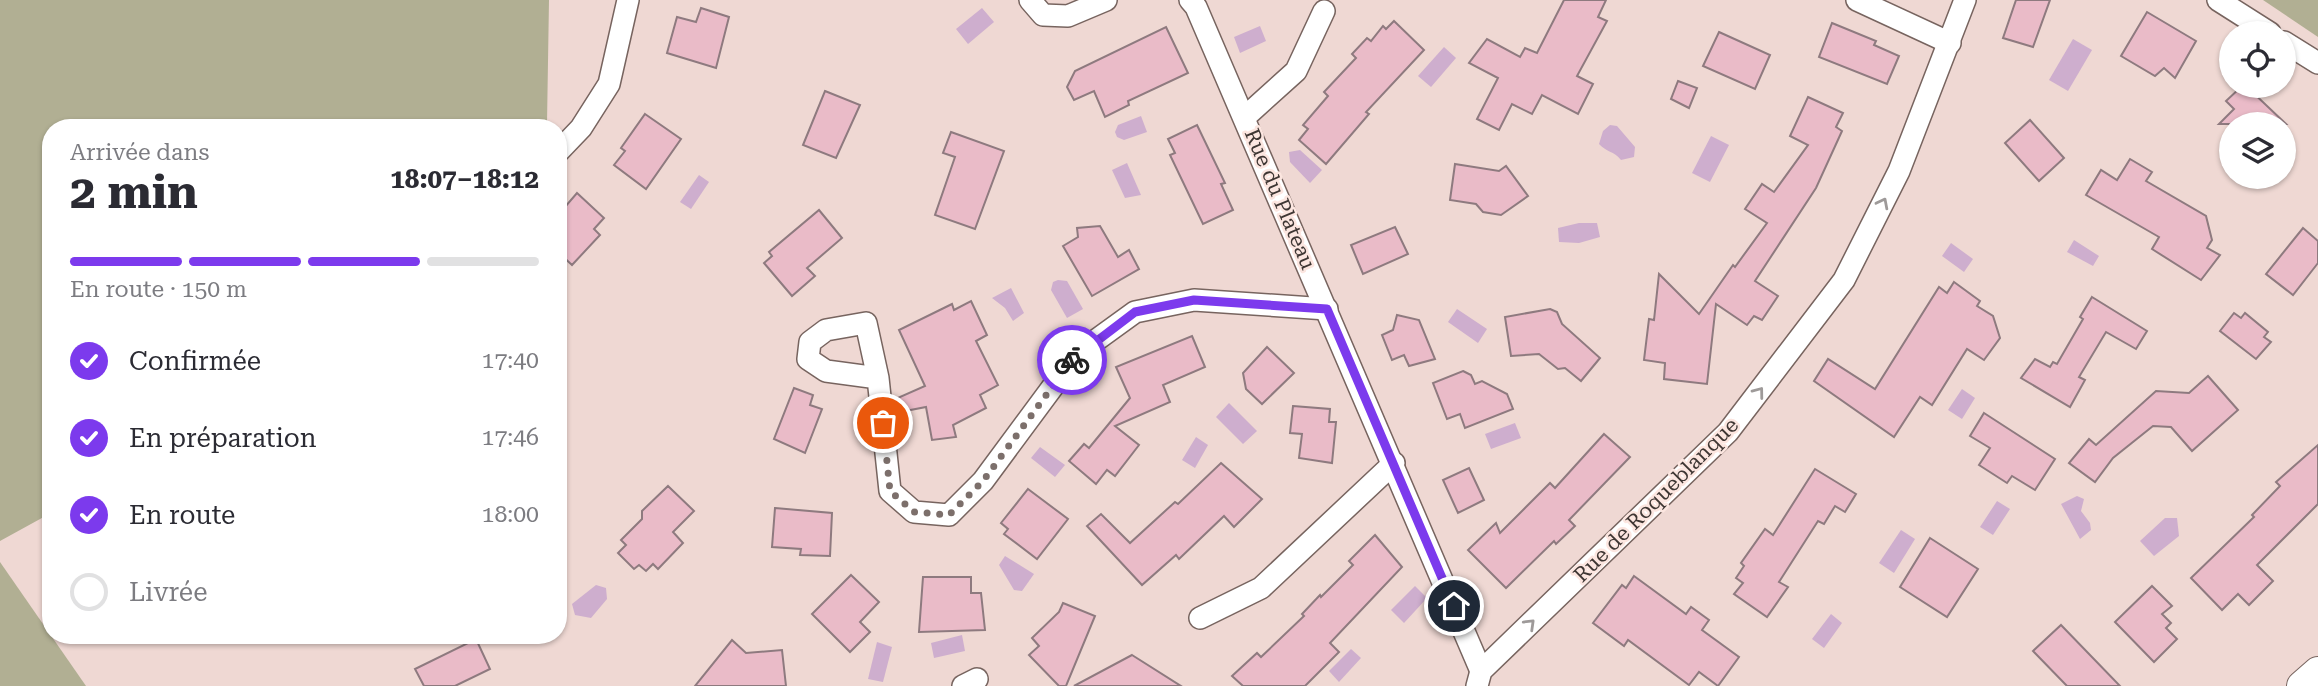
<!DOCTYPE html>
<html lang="fr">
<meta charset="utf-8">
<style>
body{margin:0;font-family:"Roboto Serif",serif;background:#f7f7f7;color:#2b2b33;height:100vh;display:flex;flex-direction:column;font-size:26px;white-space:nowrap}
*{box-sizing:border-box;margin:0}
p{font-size:23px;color:#7c7c81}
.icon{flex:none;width:38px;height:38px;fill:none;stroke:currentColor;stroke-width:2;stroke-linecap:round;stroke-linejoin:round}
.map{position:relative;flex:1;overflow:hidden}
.drawer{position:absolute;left:42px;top:119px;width:525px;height:525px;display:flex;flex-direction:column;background:#fff;border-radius:28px;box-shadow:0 2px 5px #0004}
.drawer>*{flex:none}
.tools{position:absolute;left:2219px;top:21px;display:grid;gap:14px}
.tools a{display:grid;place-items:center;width:77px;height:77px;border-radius:50%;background:#fff;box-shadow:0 2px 5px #0004;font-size:35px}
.pin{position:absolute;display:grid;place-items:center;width:60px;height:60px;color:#fff;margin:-30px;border:4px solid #fff;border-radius:50%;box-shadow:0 2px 7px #0007}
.courier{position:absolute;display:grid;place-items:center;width:70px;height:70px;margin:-35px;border:5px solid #7c3aed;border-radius:50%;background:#fff;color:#222;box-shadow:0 2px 9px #0007}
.headline em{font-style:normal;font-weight:700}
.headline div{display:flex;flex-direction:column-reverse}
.headline{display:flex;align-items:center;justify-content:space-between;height:119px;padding:0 28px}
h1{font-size:46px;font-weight:700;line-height:52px}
.bar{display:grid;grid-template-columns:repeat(4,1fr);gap:10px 7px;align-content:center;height:84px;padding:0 28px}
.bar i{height:9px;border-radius:5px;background:#e1e1e2}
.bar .on{background:#7c3aed}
.bar p{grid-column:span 4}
ol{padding:0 28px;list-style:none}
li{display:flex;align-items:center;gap:21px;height:77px}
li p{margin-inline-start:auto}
li .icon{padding:7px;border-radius:50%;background:#7c3aed;color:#fff;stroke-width:4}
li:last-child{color:#7c7c81}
li i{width:38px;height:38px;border:4px solid #e1e1e2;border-radius:50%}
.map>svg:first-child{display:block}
</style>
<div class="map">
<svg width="2318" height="686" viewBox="0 0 2318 686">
<rect width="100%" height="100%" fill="#efd8d3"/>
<g fill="#b1af93">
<polygon points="0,0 549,0 547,123 542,128 51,128 51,513 0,541"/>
<polygon points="2263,0 2318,0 2318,37"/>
<polygon points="0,562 86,686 0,686"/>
</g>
<g fill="#ceaece">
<polygon points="982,8 994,22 968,44 956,29"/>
<polygon points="1260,26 1266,41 1240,53 1234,37"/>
<polygon points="2073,39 2092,50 2068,91 2049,80"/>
<polygon points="1444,47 1456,58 1431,87 1418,76"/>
<polygon points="1141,116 1147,132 1124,140 1117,137 1115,132 1118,125"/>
<path d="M1610,125l7,1 18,21 -1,10 -13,3c-7,-9 -15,-8 -22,-16l4,-13z"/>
<polygon points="1711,136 1729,145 1710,182 1692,173"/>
<polygon points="1300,150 1322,170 1310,183 1290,162 1289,152"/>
<polygon points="1127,163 1141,195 1125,198 1112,170"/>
<polygon points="699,175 709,182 691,209 680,202"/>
<polygon points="1579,223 1597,223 1600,237 1579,243 1559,242 1558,228"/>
<polygon points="2074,240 2099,256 2093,266 2067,252"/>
<polygon points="1951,243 1973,259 1964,272 1942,256"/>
<polygon points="1058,280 1067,281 1083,309 1067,318 1051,290 1053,282"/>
<polygon points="1011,288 1024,313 1013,321 1005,308 992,298"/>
<polygon points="1457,309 1487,329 1478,343 1448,322"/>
<polygon points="1962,389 1975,398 1962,419 1948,410"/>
<polygon points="1229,403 1257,431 1243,444 1216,417"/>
<polygon points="1515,423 1521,438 1491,449 1485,434"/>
<polygon points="1196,437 1208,445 1195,468 1182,460"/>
<polygon points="1040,447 1065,465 1055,477 1031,458"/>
<polygon points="2077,496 2084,499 2081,511 2090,523 2091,530 2080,539 2061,504"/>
<polygon points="1997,501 2010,509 1993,535 1980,527"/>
<polygon points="2165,518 2177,518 2179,536 2154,556 2140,541"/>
<polygon points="1901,530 1915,539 1894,573 1879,563"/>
<polygon points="1005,556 1034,574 1022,591 1014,590 999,565"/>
<polygon points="596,585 606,588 607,599 591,618 575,615 572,604"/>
<polygon points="1415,586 1427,598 1404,623 1391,610"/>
<polygon points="1831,614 1842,623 1824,648 1812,639"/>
<polygon points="962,635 965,651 934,658 931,643"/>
<polygon points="877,642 892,647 883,682 868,679"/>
<polygon points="1351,649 1361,658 1339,682 1329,671"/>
</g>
<g fill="#eabbc8" stroke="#8e7a7f" stroke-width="2">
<polygon points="1564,0 1606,0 1598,17 1607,21 1577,76 1593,84 1578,114 1542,95 1532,114 1512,104 1499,130 1477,119 1498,78 1469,63 1487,39 1520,57 1525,48 1537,53"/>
<polygon points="2016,0 2050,0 2033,47 2003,38"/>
<polygon points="701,8 729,17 716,68 667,53 677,17 696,22"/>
<polygon points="2147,12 2196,41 2175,78 2164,68 2155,76 2121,56"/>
<polygon points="1394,21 1424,50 1366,112 1369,114 1326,164 1299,140 1308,129 1303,125 1328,96 1324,92 1356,58 1352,54 1367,38 1371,41 1383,26 1386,29"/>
<polygon points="1832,23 1876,41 1874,45 1899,56 1887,84 1819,57"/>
<polygon points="1166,27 1188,73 1128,101 1129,105 1105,117 1094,91 1074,100 1067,87 1075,71"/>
<polygon points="1719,32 1770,55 1755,89 1703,66"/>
<polygon points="1678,81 1697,88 1689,108 1671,99"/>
<polygon points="2242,86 2246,86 2286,124 2219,124 2234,109 2226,101"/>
<polygon points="825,91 860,105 836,158 803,145"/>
<polygon points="1808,97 1843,113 1836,127 1842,131 1816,188 1755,281 1778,296 1762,320 1754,316 1747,325 1716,304 1707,384 1664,379 1665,363 1644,360 1649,319 1654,320 1659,274 1699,314 1733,265 1735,267 1767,223 1745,209 1762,184 1774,192 1808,145 1790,136"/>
<polygon points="645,114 681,139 646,189 614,165 625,151 621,148"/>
<polygon points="2030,120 2064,158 2039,181 2005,143"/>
<polygon points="1197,125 1225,183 1221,184 1233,210 1203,224 1170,155 1175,153 1168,139"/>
<polygon points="951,132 1004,151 975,229 935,215 955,157 943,153"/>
<polygon points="2130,159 2152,172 2146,181 2206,216 2212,240 2207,248 2220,255 2201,280 2152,249 2159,237 2086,195 2101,170 2117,180"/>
<polygon points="1455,164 1499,171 1506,166 1528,196 1501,215 1483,212 1476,204 1450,200"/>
<polygon points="577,193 604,218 594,229 600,235 572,265 558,252 558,215"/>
<polygon points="819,210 842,238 807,268 815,276 792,296 764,263 772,256 769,252"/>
<polygon points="1100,226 1118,257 1129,250 1139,269 1092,296 1063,246 1078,237 1077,228"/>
<polygon points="1395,227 1408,254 1363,274 1351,245"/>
<polygon points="2303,228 2318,241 2318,263 2293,295 2266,274"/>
<polygon points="1954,282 1980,301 1977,306 1993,316 2000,338 1984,360 1967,349 1932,405 1920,397 1894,437 1814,381 1828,359 1875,389 1939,287 1947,293"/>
<polygon points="2092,297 2147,331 2136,349 2106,332 2079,377 2085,380 2070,407 2021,378 2035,359 2050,367 2053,362 2057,364 2083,319 2080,317"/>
<polygon points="971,301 987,335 976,341 998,385 980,395 986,408 953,425 956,437 932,440 926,407 895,413 893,400 925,386 899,330 952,304 954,310"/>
<polygon points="1550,309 1557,312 1562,324 1600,358 1581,381 1565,368 1558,369 1539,354 1511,356 1505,317"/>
<polygon points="2234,313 2241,318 2245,313 2268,332 2264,337 2271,342 2256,359 2220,331"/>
<polygon points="1397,315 1419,320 1435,359 1409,366 1404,355 1392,360 1382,335 1393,330"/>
<polygon points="1192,336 1205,367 1163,385 1170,402 1115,426 1139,445 1115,476 1107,470 1096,484 1069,461 1084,444 1089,448 1130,398 1116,367"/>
<polygon points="1267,347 1294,373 1262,404 1246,389 1243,373"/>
<polygon points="1463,371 1471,375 1475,384 1482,381 1507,394 1513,409 1465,428 1460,414 1447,419 1433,383"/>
<polygon points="2208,376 2238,410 2192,451 2171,427 2153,426 2113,458 2095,482 2069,463 2089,439 2096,445 2156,391 2189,393"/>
<polygon points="794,388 813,395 810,405 822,409 805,453 774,439"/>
<polygon points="1293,406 1330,409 1329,422 1336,422 1332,463 1299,458 1302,434 1290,433"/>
<polygon points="1984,413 2055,459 2035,490 2012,476 2007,483 1979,465 1990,448 1970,436"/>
<polygon points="1604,434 1630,457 1569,520 1575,526 1556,544 1554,541 1506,588 1468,550 1496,523 1500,533 1550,483 1555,488"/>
<polygon points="2318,445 2318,504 2257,565 2273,581 2249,605 2238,594 2222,610 2191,578 2254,517 2252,515 2280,486 2276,482"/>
<polygon points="1221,463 1262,499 1234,527 1224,516 1179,559 1176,555 1142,585 1087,526 1101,514 1130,543 1175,502 1178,504"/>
<polygon points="1469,468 1484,500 1458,513 1443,480"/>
<polygon points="1815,469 1856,494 1845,512 1835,506 1824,524 1818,521 1779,582 1788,587 1767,617 1734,594 1743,583 1736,578 1744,566 1741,563 1765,529 1773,535"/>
<polygon points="668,486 694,511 673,532 683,543 658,569 653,564 646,571 639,565 634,569 618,553 626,545 621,540 642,519 642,511"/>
<polygon points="1028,489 1068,519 1037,559 1004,534 1008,529 1001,523"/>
<polygon points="775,508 832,513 830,556 800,555 801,549 772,547"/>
<polygon points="1375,535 1402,567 1330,643 1339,652 1305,686 1243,686 1232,676 1257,653 1261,657 1304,616 1302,614 1320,595 1321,597 1353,565 1349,561"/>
<polygon points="1930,538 1978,569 1947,617 1900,587"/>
<polygon points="851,575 879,602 860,622 870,632 850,652 812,614"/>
<polygon points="1634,576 1686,614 1691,607 1709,620 1702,630 1739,657 1718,686 1699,672 1689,685 1628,640 1624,646 1593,623 1622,585 1626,588"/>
<polygon points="923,577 971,577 971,593 981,593 985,630 919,632"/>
<polygon points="2152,586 2172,606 2162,614 2171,623 2166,628 2177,639 2154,662 2115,622"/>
<polygon points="1063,603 1095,616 1066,686 1059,686 1029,655 1039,646 1032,638 1059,612"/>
<polygon points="2061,625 2120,686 2067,686 2033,651"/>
<polygon points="476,639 490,669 455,686 424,686 415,669"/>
<polygon points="732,640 746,653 782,650 786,686 695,686"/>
<polygon points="1132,655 1181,686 1074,686"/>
</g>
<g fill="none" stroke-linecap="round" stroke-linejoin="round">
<g stroke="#77645f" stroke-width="24">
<g id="street">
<polyline points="1030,0 1043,15 1068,16 1106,0"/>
<polyline points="1190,0 1196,7 1481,671"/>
<polyline points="1857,0 1950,43"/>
<polyline points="2218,0 2270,33"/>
<polyline points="2284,42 2318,63"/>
<polyline points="1245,117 1296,71 1324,11"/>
<polyline points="558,152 581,128 609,84 628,0"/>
<polyline points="878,378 826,371 808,359 810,342 826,330 866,323 878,378 890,491 914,512 949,515 983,481 1077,354 1135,312 1194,300 1327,309"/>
<polyline points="1200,618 1261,588 1394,463"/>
<polyline points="963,686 977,679"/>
<polyline points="1477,686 1481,671 1728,432 1844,280 1899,171 1965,0"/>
</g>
</g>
<g stroke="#77645f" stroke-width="32">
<polyline id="secondary" points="2302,686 2318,672"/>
</g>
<use href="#street" stroke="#fff" stroke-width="21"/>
<use href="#secondary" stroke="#fff" stroke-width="30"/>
</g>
<defs><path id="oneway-chevron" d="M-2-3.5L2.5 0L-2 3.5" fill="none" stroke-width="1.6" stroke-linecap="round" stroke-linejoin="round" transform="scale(1.75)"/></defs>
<g stroke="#9e9a99">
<use href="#oneway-chevron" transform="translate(1883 203) rotate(-63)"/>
<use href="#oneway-chevron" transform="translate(1759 392) rotate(-53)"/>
<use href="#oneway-chevron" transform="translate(1530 624) rotate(-44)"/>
</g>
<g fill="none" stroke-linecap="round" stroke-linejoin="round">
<polyline stroke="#7c6f6b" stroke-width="7" stroke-dasharray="0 12.6" points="883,423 890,491 914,512 949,515 983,481 1072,360"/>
<polyline stroke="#7c3aed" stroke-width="9" points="1072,360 1135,312 1194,300 1327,309 1454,606"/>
</g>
<g text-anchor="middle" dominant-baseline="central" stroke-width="5" stroke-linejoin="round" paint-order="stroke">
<g font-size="21" fill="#3e3633" stroke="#fce6e0">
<text transform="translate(1280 199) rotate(67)">Rue du Plateau</text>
<text transform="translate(1656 500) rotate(-45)">Rue de Roqueblanque</text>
</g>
</g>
</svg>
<div class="tools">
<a><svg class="icon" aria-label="locate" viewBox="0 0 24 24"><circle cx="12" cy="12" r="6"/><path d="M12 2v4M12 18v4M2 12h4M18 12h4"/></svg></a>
<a><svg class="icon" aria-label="layers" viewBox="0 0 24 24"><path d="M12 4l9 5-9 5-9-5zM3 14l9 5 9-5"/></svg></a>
</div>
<div class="pin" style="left:883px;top:423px;background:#ea580c"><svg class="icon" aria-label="bag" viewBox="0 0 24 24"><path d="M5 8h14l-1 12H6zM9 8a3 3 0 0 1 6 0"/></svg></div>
<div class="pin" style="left:1454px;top:606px;background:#1f2937"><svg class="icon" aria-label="home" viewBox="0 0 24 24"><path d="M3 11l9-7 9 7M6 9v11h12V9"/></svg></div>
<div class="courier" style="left:1072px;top:360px"><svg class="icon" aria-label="bike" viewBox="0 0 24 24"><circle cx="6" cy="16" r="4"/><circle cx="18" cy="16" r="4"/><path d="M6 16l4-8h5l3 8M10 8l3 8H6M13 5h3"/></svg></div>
<section class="drawer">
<div class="headline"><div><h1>2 min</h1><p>Arrivée dans</p></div><em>18:07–18:12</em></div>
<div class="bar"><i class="on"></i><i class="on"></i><i class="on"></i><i></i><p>En route · 150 m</p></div>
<ol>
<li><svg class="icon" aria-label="check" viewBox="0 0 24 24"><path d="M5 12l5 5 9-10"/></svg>Confirmée<p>17:40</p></li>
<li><svg class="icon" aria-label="check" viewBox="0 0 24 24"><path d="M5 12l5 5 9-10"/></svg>En préparation<p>17:46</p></li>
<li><svg class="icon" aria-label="check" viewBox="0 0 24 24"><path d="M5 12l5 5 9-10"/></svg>En route<p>18:00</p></li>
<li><i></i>Livrée</li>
</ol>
</section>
</div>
